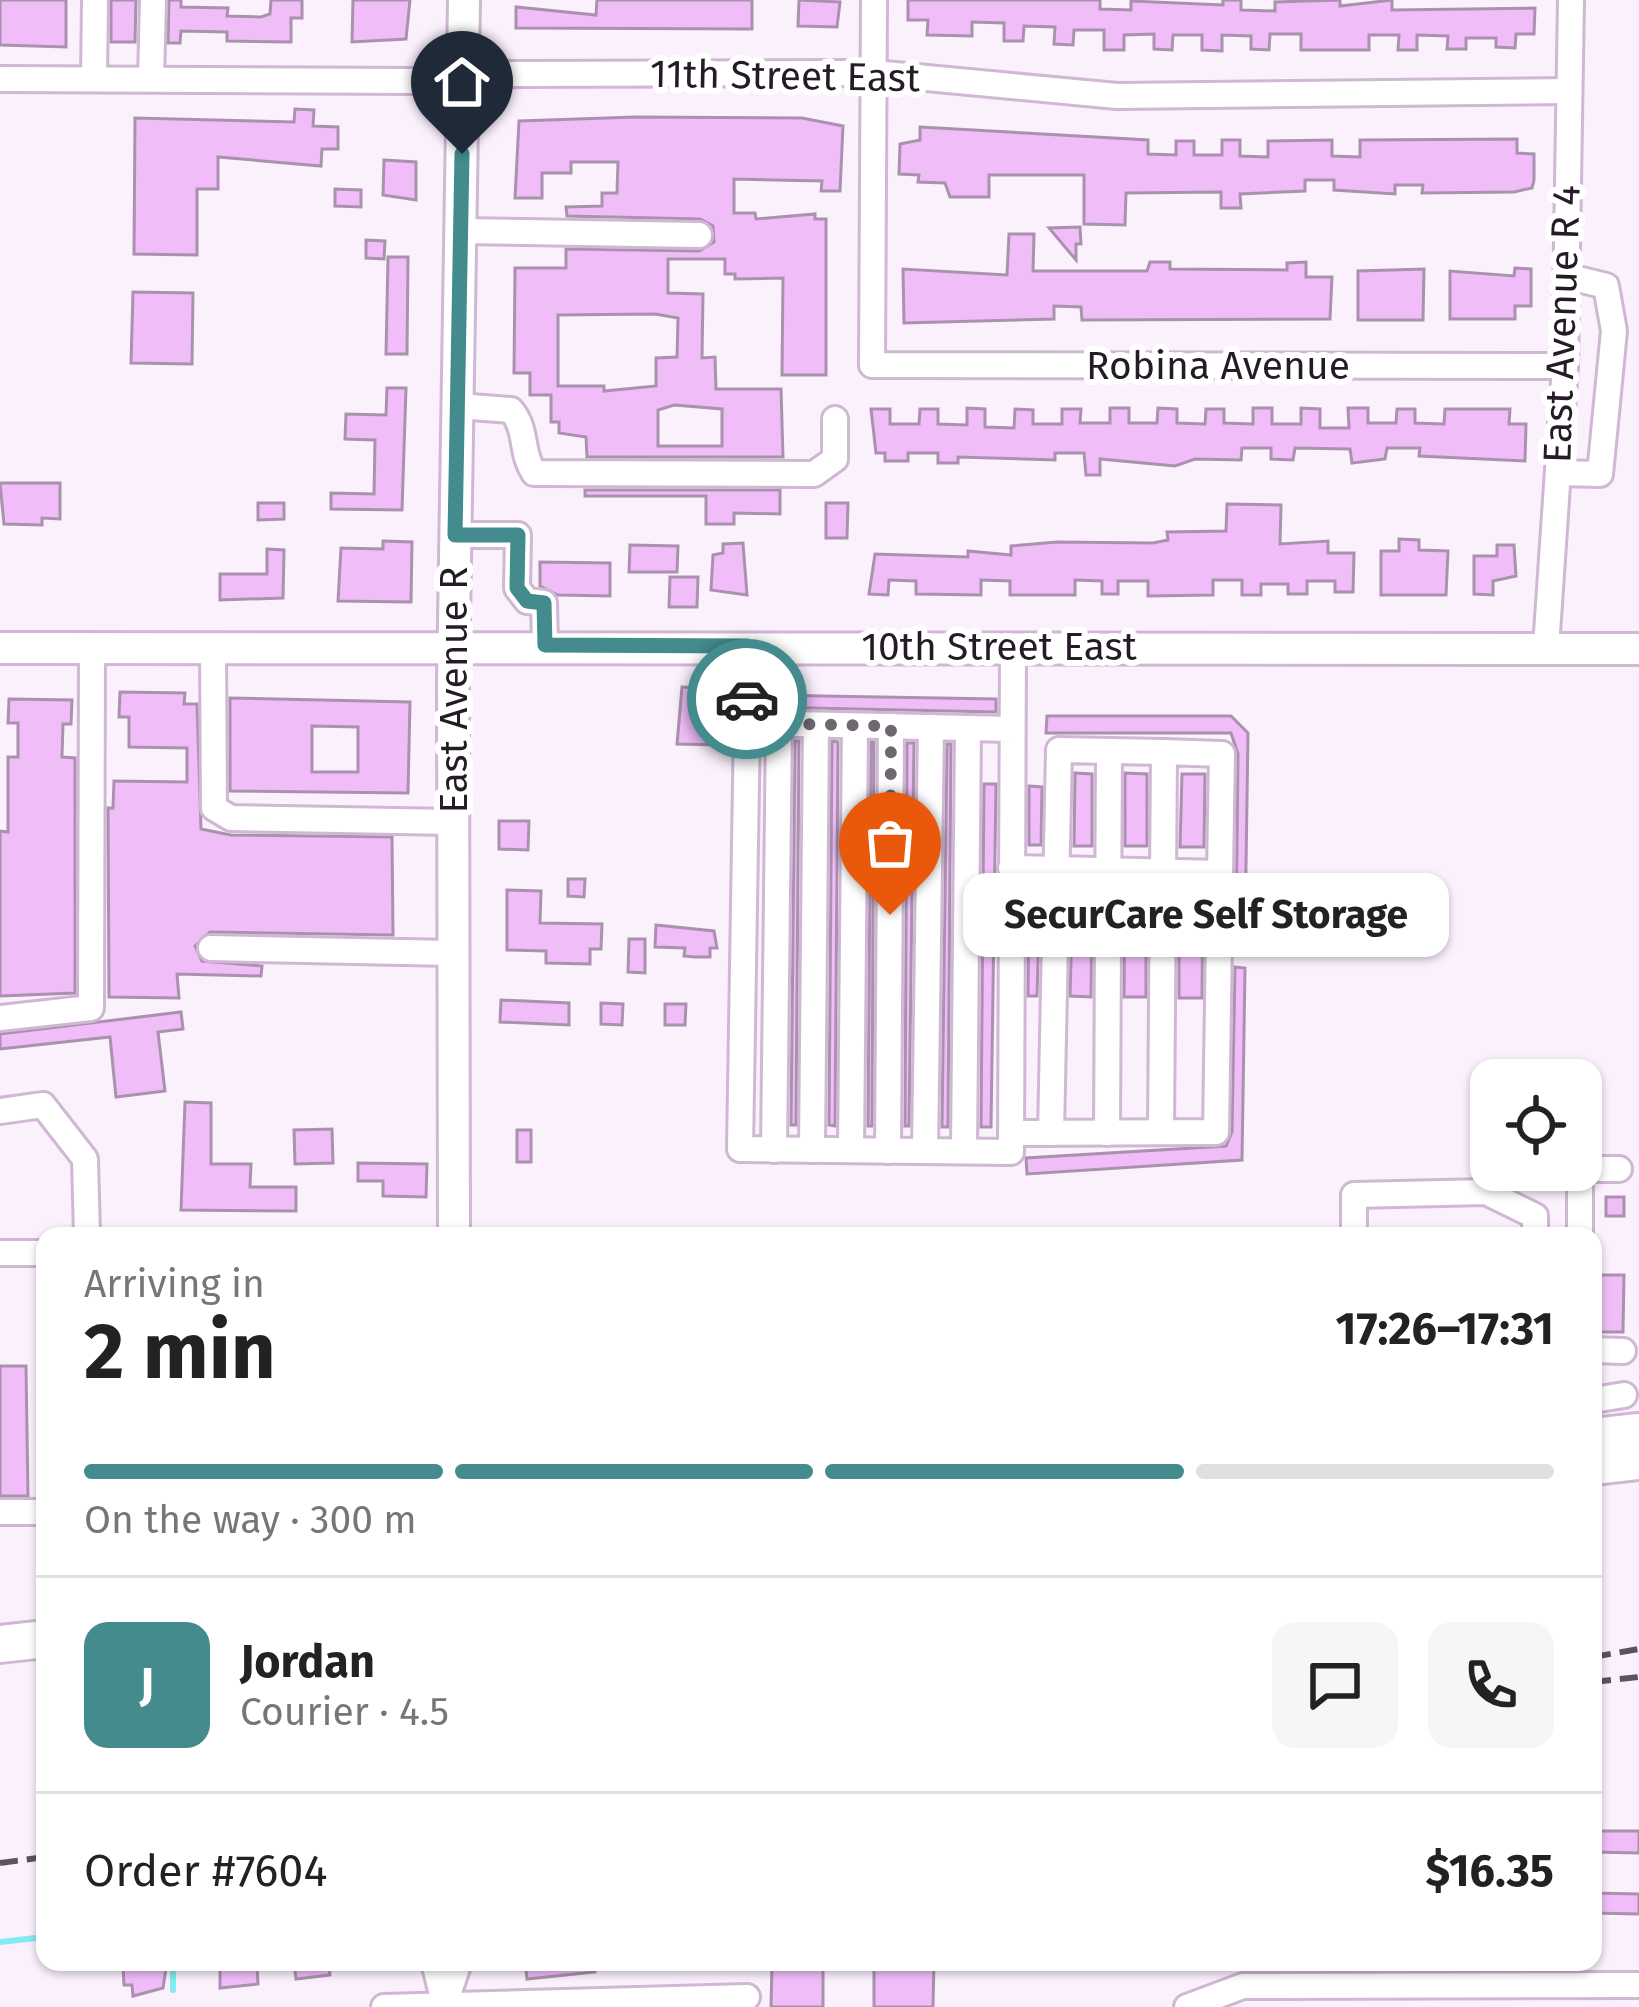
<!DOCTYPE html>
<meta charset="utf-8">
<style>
body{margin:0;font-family:"Fira Sans",sans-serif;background:#f6f6f6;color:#222;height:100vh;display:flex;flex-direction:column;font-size:45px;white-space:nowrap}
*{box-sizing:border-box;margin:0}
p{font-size:39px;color:#767676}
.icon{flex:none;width:66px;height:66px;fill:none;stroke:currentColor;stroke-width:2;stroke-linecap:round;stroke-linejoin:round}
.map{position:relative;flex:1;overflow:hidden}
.panel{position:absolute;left:36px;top:1227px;width:1566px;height:744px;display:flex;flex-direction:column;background:#fff;border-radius:24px;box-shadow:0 3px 9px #0004}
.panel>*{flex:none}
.buttons{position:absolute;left:1470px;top:1059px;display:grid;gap:24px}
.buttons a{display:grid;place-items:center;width:132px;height:132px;border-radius:24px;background:#fff;box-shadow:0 3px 9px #0004;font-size:60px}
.pin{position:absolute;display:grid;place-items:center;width:102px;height:102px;color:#fff;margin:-123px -51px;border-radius:50% 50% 50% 0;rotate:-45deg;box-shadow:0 0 12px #0007}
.pin .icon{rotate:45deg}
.courier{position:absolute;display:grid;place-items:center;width:120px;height:120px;margin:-60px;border:9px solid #438b8d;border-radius:50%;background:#fff;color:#222;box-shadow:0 3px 15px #0007}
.bubble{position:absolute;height:84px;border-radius:24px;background:#fff;box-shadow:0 3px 9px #0004;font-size:39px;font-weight:700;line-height:84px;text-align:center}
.overview em{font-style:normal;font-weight:700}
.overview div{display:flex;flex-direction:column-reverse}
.overview{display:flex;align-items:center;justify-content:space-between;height:204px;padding:0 48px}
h1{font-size:78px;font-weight:700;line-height:90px}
.bar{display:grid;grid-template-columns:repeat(4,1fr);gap:18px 12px;align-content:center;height:144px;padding:0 48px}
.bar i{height:15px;border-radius:9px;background:#e0e0e0}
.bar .selected{background:#438b8d}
.bar p{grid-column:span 4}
.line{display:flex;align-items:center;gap:30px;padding:0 48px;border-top:3px solid #e0e0e0}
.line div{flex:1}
.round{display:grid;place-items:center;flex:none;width:126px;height:126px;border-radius:24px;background:#f6f6f6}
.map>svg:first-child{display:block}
</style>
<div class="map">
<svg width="1639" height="2007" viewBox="0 0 1639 2007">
<rect width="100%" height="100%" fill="#fbf1fd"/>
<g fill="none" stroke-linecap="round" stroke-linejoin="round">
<g stroke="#82ecef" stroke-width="6">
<polyline points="0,1942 45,1937"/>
<polyline points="173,1990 173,1962"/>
</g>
</g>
<g fill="#f0bdf9" stroke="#aa92ae" stroke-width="3" fill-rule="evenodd">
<polygon points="0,0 66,0 66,47 0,45"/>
<polygon points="111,0 136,0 135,42 111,42"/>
<polygon points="169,0 181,0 181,7 228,8 227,16 261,17 270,14 271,0 302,0 302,18 291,18 291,42 227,41 227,32 181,31 180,43 168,43"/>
<polygon points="353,0 410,0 406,39 352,42"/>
<polygon points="597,0 752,0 752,29 516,28 516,7 596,15"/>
<polygon points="799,0 840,2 837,27 798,26"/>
<polygon points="908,0 1100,0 1100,9 1131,10 1131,1 1223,5 1223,0 1241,0 1241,10 1275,11 1275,2 1340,0 1340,6 1392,0 1392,10 1535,8 1534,34 1516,34 1515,48 1496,47 1496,38 1466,38 1466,49 1447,49 1448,36 1417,35 1417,50 1398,50 1399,35 1369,35 1369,50 1301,50 1301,34 1270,34 1269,50 1251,49 1251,36 1222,35 1222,51 1202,50 1202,35 1173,35 1172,50 1154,49 1154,34 1124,35 1124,50 1104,50 1104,30 1074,30 1073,45 1054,44 1055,27 1024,26 1023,41 1004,41 1004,23 972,22 972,36 927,35 928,20 908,20"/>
<polygon points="295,109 314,110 313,126 338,127 338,149 322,149 321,166 218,157 218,189 197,189 197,255 134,254 135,118 294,122"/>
<path d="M636,117l166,1 41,8 -3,65h-19l1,-10 -88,-2v34h21l1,6 59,-5v5h11v156h-44l1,-97 -48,1v-5h-10v-15h-57v34l35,1 -1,64 13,-1 1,32h65l2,68h-196l-1,-20 -27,-4v-11h-8v-27h-21v-22h-16l1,-105h51v-19l133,2 15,-9 -1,-16 -13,-7 -133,-3 -1,-9 36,-1v-13h15l1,-31h-47v11h-29v25h-27l4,-77zM655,314l23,4 -1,39 -21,1v28l-52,5v-5h-46v-71zM674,405l48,4v37h-64v-36z"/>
<polygon points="920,127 1148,140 1148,154 1176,155 1176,141 1194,141 1194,155 1222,155 1222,140 1240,140 1240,156 1268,157 1268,141 1332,140 1332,156 1360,157 1360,140 1517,139 1517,153 1534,154 1534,180 1532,188 1514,192 1422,193 1423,185 1395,185 1395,194 1334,190 1334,180 1305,180 1305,191 1240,194 1241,208 1221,208 1221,192 1126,193 1125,225 1084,224 1084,175 989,175 989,197 950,197 945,183 918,182 919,175 899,174 900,144 920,140"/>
<polygon points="384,160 416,162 416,200 383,195"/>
<polygon points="335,189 361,190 361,207 335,206"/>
<polygon points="1080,227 1081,244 1076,244 1076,260 1049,228"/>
<polygon points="1009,234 1034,234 1033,271 1147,271 1150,262 1170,262 1170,269 1287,270 1287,263 1306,262 1306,277 1332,277 1330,319 1082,320 1081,307 1054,306 1054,319 904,323 903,269 1007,275"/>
<polygon points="366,240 385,241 384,259 366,258"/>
<polygon points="388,257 408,257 407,354 386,354"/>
<polygon points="1515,268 1531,269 1531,306 1515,306 1515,319 1450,319 1450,271 1514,276"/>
<polygon points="1424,269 1423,320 1358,320 1358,271"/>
<polygon points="133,292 193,293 192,364 131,363"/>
<polygon points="387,388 406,388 402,510 331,509 331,493 374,494 375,440 345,439 346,414 386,415"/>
<polygon points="967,408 985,409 985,427 1014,428 1015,409 1033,410 1033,424 1062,424 1062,409 1081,409 1080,423 1110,423 1110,408 1129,408 1129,423 1157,423 1158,408 1177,409 1177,423 1205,424 1206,409 1224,409 1224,423 1253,424 1253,408 1272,408 1272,424 1301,424 1301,408 1320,409 1320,428 1349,428 1348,408 1368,408 1368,423 1396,423 1397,409 1415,409 1415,423 1444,424 1445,409 1510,409 1509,424 1526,424 1525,461 1419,456 1420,448 1387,448 1385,459 1352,463 1350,449 1295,448 1293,460 1271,459 1271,448 1242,448 1241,460 1195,459 1175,466 1100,459 1100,475 1086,475 1084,453 1055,453 1055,460 958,457 958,463 938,463 938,453 908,453 908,461 885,461 885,453 876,453 871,409 890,409 890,424 919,424 920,409 938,409 938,424 967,425"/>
<polygon points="0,483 60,483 60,519 42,518 42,525 4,524"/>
<polygon points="585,490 780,490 780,514 734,513 734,524 706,524 706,496 585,496"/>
<polygon points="258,503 284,503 284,519 258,520"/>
<polygon points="826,503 848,503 847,538 826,538"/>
<polygon points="1227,504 1281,505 1280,544 1328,541 1328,553 1354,553 1353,592 1335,592 1335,581 1307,581 1307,594 1288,594 1288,584 1261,584 1261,595 1242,595 1242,580 1213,580 1213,595 1148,596 1148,581 1118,581 1118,594 1102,594 1102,581 1075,580 1075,595 1010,595 1010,581 981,580 981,595 916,594 916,581 889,580 888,595 869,594 875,554 968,557 968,551 1011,555 1011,546 1057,542 1153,543 1168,540 1167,532 1226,531"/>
<polygon points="1399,539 1419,540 1419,550 1448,551 1446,595 1381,595 1381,551 1399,551"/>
<polygon points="383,541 412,542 411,602 338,601 341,548 383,549"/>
<polygon points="743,543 747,595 711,590 713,555 723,553 723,544"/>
<polygon points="630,545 678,546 677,572 629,572"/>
<polygon points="1497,545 1514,545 1516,576 1493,581 1493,595 1474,594 1474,556 1497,556"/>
<polygon points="267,549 284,550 283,598 220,600 220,574 267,574"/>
<polygon points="540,562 610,563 610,596 558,595 540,586"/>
<polygon points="670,577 698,577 697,607 669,607"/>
<polygon points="682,687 712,689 713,712 721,712 720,745 677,744"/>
<polygon points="120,692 185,693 184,704 197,704 201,829 231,835 392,837 393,935 210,932 195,946 202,961 262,966 261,976 177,974 179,998 109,997 108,808 113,808 114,781 187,782 187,748 129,747 129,717 119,717"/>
<polygon points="764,695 996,699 996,712 764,707"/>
<path d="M230,698l180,4 -2,91 -178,-2zM312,726l46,1v45h-46z"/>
<polygon points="9,699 72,700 71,724 63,724 62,757 75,758 75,993 0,996 0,831 8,832 8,757 18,757 18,723 8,723"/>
<polygon points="1047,716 1231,716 1248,733 1245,933 1236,933 1238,754 1231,733 1046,733"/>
<polygon points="795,741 799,741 796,1125 791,1125"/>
<polygon points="832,741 838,742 835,1126 829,1125"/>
<polygon points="871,742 874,742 872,1126 868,1126"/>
<polygon points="907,743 914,743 909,1126 905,1126"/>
<polygon points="947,744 951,744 948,1127 942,1127"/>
<polygon points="1075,773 1092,774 1092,846 1074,846"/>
<polygon points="1125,773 1147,774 1147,846 1125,846"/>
<polygon points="1182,774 1205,774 1204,847 1180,847"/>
<polygon points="984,784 996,784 991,1127 981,1127"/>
<polygon points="1029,786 1042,787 1041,845 1029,845"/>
<polygon points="499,821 529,821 528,850 499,849"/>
<polygon points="568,879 585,879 584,897 568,896"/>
<polygon points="507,890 541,891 540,923 602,924 601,949 590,949 590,964 546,963 546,951 507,950"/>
<polygon points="1029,891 1040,892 1037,996 1028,996"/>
<polygon points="1073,892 1092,892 1091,997 1070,996"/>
<polygon points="1125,892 1146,893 1146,997 1124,997"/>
<polygon points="1179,893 1203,893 1202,998 1179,998"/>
<polygon points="656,925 714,931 717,948 710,948 710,957 694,957 684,956 685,948 655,947"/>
<polygon points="629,939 645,939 645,973 628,972"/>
<polygon points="1235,967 1245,968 1242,1160 1027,1174 1026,1158 1226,1146 1232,1132"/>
<polygon points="501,1000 569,1003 569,1025 500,1022"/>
<polygon points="601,1003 623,1004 622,1025 601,1024"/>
<polygon points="665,1004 686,1004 685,1025 665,1025"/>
<polygon points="181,1012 183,1029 158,1032 165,1091 116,1097 110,1037 0,1049 0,1034"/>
<polygon points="185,1102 211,1103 211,1164 251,1164 250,1187 296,1187 296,1211 181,1210"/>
<polygon points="332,1129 333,1163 295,1164 294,1130"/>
<rect x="517" y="1130" width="14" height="32"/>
<polygon points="358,1163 427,1164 426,1197 383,1196 383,1181 358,1181"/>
<rect x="1606" y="1197" width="18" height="19"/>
<polygon points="1593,1275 1624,1275 1623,1332 1593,1332"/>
<polygon points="0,1366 26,1366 28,1496 0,1496"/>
<polygon points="1593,1831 1639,1831 1639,1853 1593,1852"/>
<polygon points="1593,1893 1639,1894 1639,1914 1593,1913"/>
<polygon points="129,1962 167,1962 163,1988 133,1996 132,1985 124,1985 123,1965"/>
<polygon points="220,1962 257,1966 258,1984 220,1988"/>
<polygon points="294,1962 328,1962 330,1975 296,1979"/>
<polygon points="525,1962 595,1962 595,1972 527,1979"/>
<polygon points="772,1962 823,1962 823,2007 771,2007"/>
<polygon points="874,1962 934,1962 933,2007 874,2007"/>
</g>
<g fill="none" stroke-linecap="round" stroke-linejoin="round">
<g stroke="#d0b7d4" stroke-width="30">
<g id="minor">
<polyline points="874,0 872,365 1565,366"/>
<polyline points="0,79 417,81 502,74 874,73 1117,96 1569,91"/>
<polyline points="94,79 95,0"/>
<polyline points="151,79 153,0"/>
<polyline points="461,231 699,235"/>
<path d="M458,406l53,4c17,20 9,42 23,63l280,1 21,-15v-40"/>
<polyline points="1558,473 1600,474 1614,331 1606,286 1566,276"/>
<polyline points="455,535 518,535 517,588 527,601 544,603 545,645"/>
<polyline points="213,648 214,808 231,818 453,822"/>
<polyline points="1546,648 1565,366 1571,0"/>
<polyline points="747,723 747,646"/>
<polyline points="1011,729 747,723 740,1149 1011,1152 1013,647"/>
<polyline points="1011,868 1220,873 1216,1132 1011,1133"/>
<polyline points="211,948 453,953"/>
<polyline points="0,1018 91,1008 92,648"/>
<polyline points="0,1111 43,1105 85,1159 87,1236"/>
<polyline points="1161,1132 1164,752 1222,754 1220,873"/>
<polyline points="1051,1133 1059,750 1164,752"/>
<polyline points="1107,1133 1109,751"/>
<polyline points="774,1150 779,724"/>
<polyline points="812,1150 816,725"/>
<polyline points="851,1150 855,726"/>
<polyline points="888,1151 891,726"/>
<polyline points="925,1151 931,727"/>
<polyline points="964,1151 968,728"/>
<polyline points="1581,1169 1619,1169"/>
<polyline points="1354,1236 1354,1195 1486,1192 1535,1216 1535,1236"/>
<polyline points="1580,1236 1580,1170"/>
<polyline points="0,1253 45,1253"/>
<polyline points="1593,1350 1623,1351"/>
<polyline points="1593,1400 1624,1395"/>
<polyline points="0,1512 45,1512"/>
<polyline points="434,1962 445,2007"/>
<polyline points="446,2001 459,1962"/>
<polyline points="384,2007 747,1997"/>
<polyline points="1187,2007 1243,1986 1639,1985"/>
</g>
</g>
<g stroke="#d0b7d4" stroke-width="36">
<g id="major">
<polyline points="0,648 1639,649"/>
<polyline points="454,1236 453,683 464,0"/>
</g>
</g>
<g stroke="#d0b7d4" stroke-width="42">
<g id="highway">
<polyline points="1593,1437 1639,1432"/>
<polyline points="1593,1466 1639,1461"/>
<polyline points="0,1644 45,1639"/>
</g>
</g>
<use href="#minor" stroke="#fff" stroke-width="24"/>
<use href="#major" stroke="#fff" stroke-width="30"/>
<use href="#highway" stroke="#fff" stroke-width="36"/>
<g stroke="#5d535f" stroke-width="6" stroke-dasharray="18 9" stroke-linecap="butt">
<polyline points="1593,1657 1639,1649"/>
<polyline points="1593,1682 1639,1677"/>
<polyline points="0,1863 45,1857"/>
</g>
</g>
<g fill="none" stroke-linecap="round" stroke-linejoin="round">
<polyline stroke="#6f6671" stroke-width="12" stroke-dasharray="0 21.6" points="747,699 747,723 891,726 890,915"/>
<polyline stroke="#438b8d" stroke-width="15" points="462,154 455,535 518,535 517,588 527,601 544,603 545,645 747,646 747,699"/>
</g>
<g text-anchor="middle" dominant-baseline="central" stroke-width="12" stroke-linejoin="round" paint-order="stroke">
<g font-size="39" fill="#241b26" stroke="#fff">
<text transform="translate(785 76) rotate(1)">11th Street East</text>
<text transform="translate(1562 324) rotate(-88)">East Avenue R 4</text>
<text x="1218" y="366">Robina Avenue</text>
<text x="999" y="647">10th Street East</text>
<text transform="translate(454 690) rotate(-90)">East Avenue R</text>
</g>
</g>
</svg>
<div class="buttons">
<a><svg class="icon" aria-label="locate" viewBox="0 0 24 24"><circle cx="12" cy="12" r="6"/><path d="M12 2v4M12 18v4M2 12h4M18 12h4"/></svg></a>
</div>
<div class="pin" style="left:890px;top:915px;background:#ea580c"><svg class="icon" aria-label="bag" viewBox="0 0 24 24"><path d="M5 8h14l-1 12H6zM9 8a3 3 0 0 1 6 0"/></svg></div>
<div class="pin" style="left:462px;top:154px;background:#1f2937"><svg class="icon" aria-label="home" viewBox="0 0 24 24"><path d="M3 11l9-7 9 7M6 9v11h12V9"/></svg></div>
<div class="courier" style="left:747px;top:699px"><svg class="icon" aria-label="car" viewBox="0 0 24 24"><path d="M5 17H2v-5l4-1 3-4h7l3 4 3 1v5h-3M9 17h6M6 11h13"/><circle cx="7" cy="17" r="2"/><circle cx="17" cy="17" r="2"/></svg></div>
<div class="bubble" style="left:963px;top:873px;width:486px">SecurCare Self Storage</div>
<section class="panel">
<div class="overview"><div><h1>2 min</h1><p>Arriving in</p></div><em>17:26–17:31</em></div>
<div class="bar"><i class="selected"></i><i class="selected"></i><i class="selected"></i><i></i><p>On the way · 300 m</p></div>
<div class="line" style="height:216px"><b class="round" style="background:#438b8d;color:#fff">J</b><div><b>Jordan</b><p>Courier · 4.5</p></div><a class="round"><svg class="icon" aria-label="chat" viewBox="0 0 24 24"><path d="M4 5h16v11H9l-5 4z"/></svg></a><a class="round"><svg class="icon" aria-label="phone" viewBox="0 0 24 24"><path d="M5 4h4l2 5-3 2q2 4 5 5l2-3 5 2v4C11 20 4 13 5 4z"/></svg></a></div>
<div class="line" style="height:156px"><div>Order #7604</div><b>$16.35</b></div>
</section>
</div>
